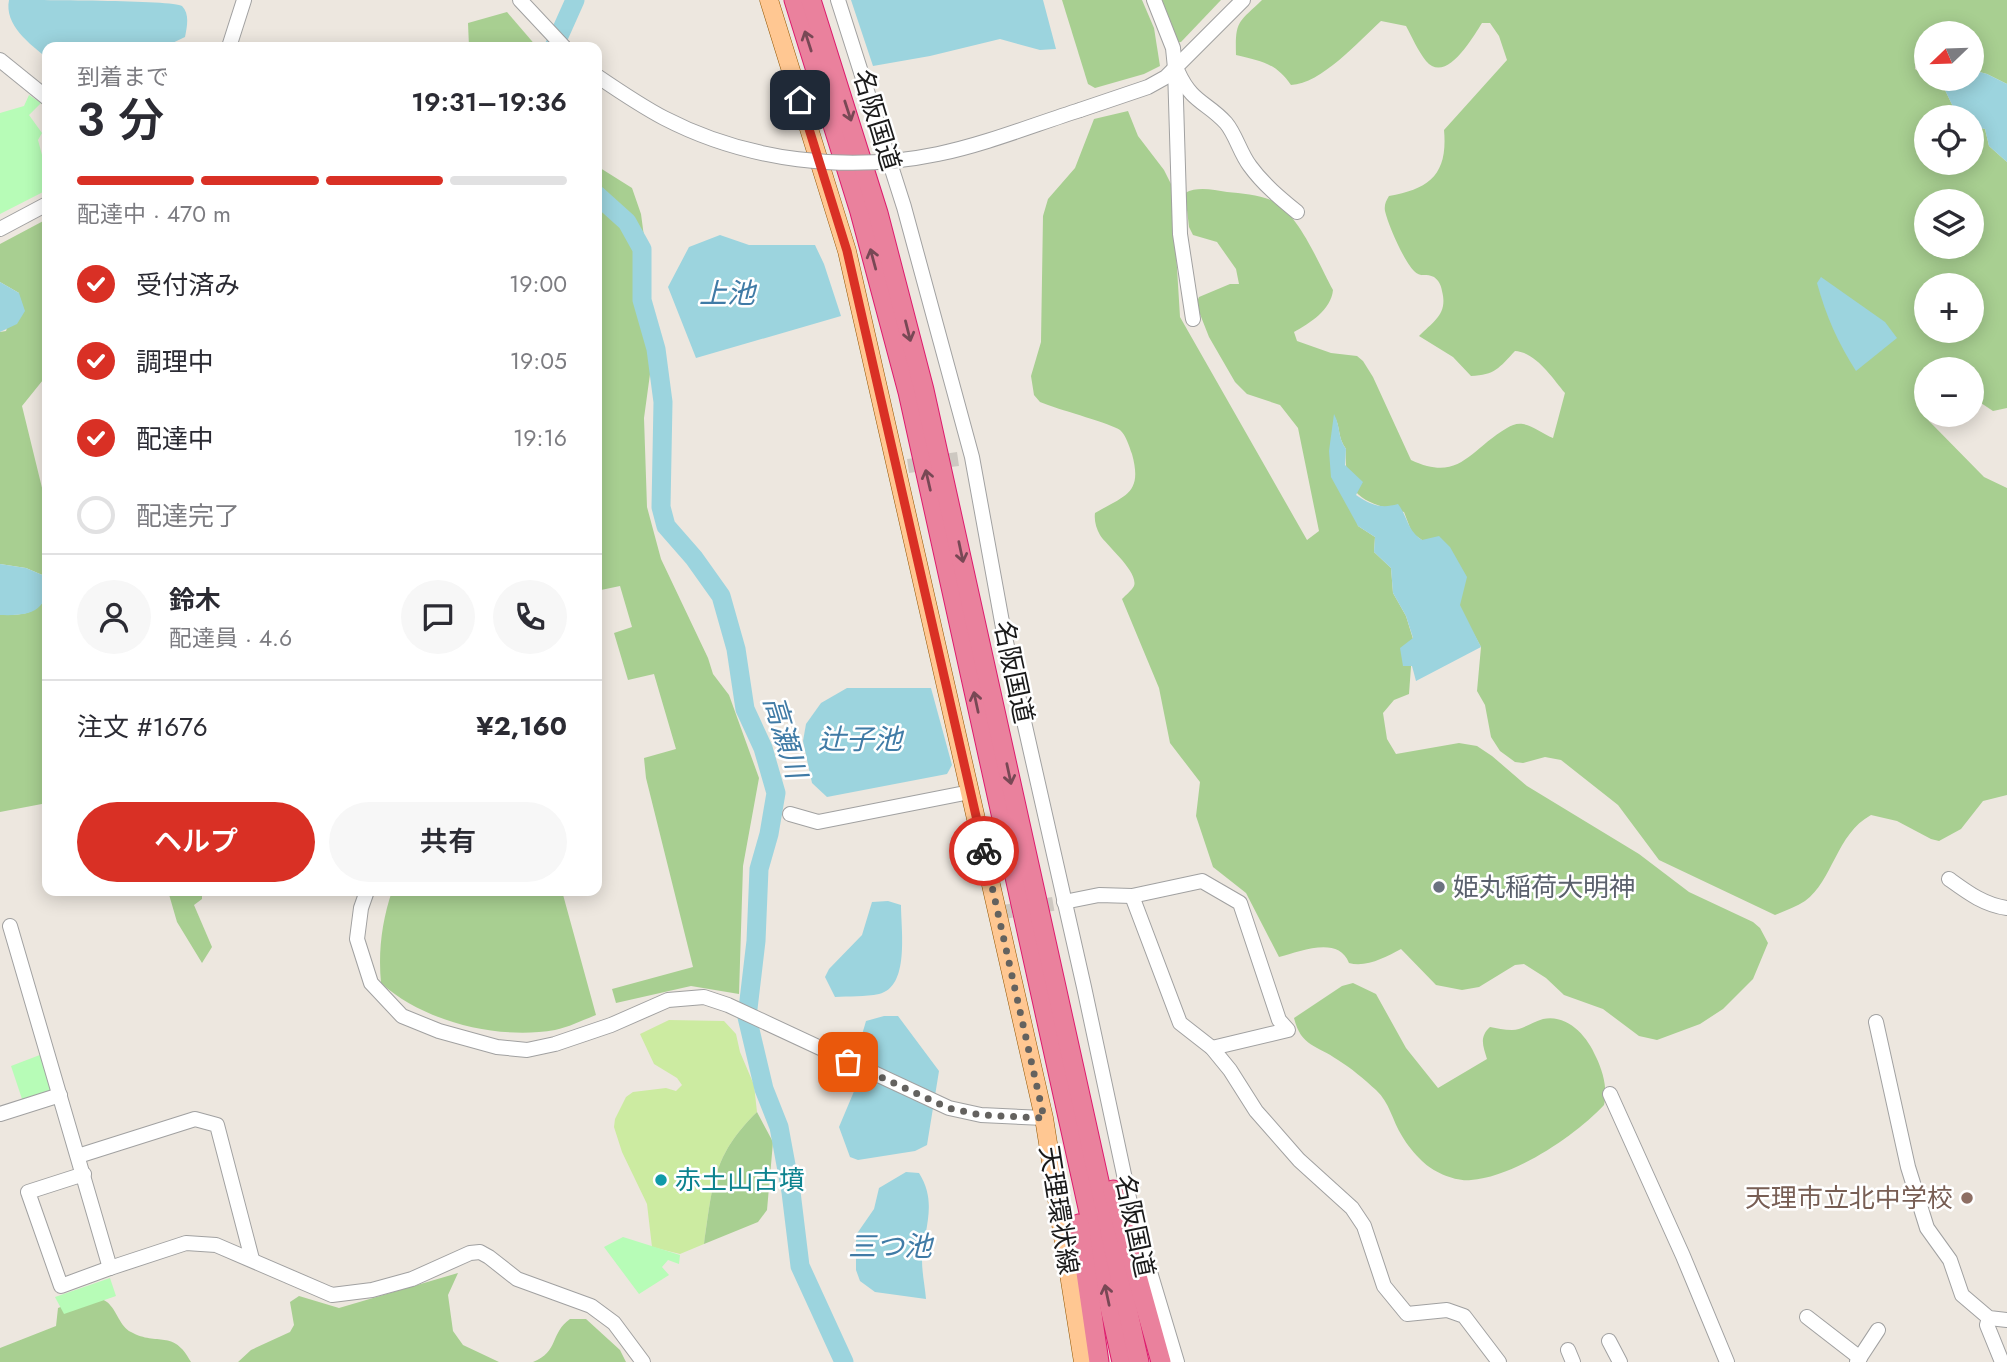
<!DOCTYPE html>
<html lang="ja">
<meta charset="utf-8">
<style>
body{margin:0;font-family:Jost,"Noto Sans JP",sans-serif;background:#f7f7f7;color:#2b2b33;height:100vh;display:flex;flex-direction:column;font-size:26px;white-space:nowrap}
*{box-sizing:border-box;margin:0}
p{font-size:23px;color:#7c7c81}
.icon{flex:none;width:38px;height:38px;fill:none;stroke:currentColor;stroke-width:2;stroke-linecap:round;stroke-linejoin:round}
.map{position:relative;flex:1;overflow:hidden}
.sheet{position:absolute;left:42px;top:42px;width:560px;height:854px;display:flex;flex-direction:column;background:#fff;border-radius:14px;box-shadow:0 4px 18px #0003}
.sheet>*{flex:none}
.needle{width:46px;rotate:247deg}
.controls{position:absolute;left:1914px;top:21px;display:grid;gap:14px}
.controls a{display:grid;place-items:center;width:70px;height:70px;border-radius:50%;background:#fff;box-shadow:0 4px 18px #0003;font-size:35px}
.pin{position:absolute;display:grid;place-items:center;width:60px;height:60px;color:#fff;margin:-30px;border-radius:14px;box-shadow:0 4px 10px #0006}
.courier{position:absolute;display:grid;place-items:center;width:70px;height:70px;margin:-35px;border:5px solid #d93025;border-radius:50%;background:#fff;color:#222;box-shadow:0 2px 9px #0007}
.head em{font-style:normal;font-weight:600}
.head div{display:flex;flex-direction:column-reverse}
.head{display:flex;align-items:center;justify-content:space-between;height:119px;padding:0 35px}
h1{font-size:46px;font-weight:600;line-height:52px}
.bar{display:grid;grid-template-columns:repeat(4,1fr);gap:10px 7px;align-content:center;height:84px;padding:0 35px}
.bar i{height:9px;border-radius:5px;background:#e1e1e2}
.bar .active{background:#d93025}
.bar p{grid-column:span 4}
.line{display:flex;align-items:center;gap:18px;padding:0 35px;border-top:2px solid #e1e1e2}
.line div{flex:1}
.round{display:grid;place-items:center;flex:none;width:74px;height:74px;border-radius:37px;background:#f7f7f7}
ol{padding:0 35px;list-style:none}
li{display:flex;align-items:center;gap:21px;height:77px}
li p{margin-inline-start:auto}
li .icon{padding:7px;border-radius:50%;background:#d93025;color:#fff;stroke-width:4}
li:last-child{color:#7c7c81}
li i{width:38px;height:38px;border:4px solid #e1e1e2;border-radius:50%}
.action{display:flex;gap:14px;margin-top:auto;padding:14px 35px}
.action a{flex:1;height:80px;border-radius:42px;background:#d93025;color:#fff;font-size:28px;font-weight:600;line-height:80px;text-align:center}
.action a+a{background:#f7f7f7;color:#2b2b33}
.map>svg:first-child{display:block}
</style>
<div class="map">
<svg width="2007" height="1362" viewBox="0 0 2007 1362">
<rect width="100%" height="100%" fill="#ede7df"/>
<path fill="#cceba1" d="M669,1020l55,1 12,13 4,18 14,33 3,27c-45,44 -44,73 -53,132l-24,10 -28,-7 -5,-43 -25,-52 -8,-25 1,-8 11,-22 7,-5 33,-4 10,3 6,-6 -5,-7 -23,-14 -14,-30z"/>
<g fill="#a8cf91" fill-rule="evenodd">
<polygon points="1062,0 1142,0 1154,28 1160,66 1144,74 1095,88 1088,84"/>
<polygon points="1158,0 1221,0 1181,42 1174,43"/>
<path d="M1262,0h745v84l-20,-10 -15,-4v-37h-45v25l-5,-1 -7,3v9l30,21 13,27h-31v46h45v-37l13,3 4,17 18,16v246l-14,3 -21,-14v-28h-45v19l-6,8 8,25 55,56 23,11v307l-24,6 -22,28 -22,12 -8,-2 -34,-18 -26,-6c-35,19 -38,66 -66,86 -9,6 -21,10 -30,14l-116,-55 -41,-55 -57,-45 -16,-3 -22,6 -8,-1 -15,-11 -9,-14 -6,-32 -8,-14 4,-44 -59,-107 -10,-7 -8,-21c-40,-9 -61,-16 -58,-63 -9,-12 -5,-22 -12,-33l24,110 17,11 -1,15 17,16 2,25 13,23 7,23 -4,55 -15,6 -11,13 4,26 9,15 63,-11 18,3 15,10 35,30 112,68 50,38 64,30 7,6 8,15 -15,36 -30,30 -23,15 -43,16 -18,-4 -36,-27 -39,-14 -18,-17 -22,-14 -9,1 -36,22 -17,3 -26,-5 -35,-36c-15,8 -35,19 -52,14 -11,-28 -49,-11 -70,-6l-33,-64 -33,-26 -17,-51 4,-34 -30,-39 -11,-55 -37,-89c4,-4 10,-9 12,-13 5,-14 -28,-41 -34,-51 -4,-7 -6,-15 -5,-22 30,-18 48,-19 37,-59 -3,-8 -6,-19 -12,-24 -8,-6 -59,-20 -72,-25l-8,-3 -6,-7 -3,-19 10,-34 2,-126 5,-17 27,-31 19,-49 34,-8 10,25 26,34 8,16 8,131 127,223 12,-9 -21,-103 -18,-23 -33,-11 -12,-12 -26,-45 -13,-33 3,-7 31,-13h9l-3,-15 -19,-27 -24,-7 -4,-8 -4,-34c13,-7 28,-3 42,-1 14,1 31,3 44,8 28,13 47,63 62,90 -2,20 -23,33 -39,42l3,9 34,12 26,3 6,5 10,16 38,83c49,23 58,-10 96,-32 5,-3 10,-5 16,-4 10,2 20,10 30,14l12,-45c-12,-14 -29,-41 -50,-42 -16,17 -20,24 -44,25l-18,-19 -34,-21c15,-15 29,-22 23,-45 -1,-6 -3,-10 -8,-14 -7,-4 -14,1 -20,-6 -10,-10 -26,-46 -29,-60 -1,-6 1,-10 4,-15 41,-7 59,-22 55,-66l63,-70 -8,-24 -9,-13h-8c-9,14 -36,62 -56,38 -8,-10 -14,-24 -20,-35l-25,-5c-22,20 -60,63 -90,64 -15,-22 -30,-24 -55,-30 -1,-34 2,-32 26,-55zM1927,201h45v46h-45zM1927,285h45v46h-45z"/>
<polygon points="507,12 537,47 469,47 468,23"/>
<polygon points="597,166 632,188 641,214 645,244 642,293 653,352 644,418 647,507 661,559 708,658 713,674 729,695 759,778 743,866 739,994 691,986 616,1003 612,989 693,967 646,778 644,758 676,749 654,674 628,680 614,633 632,627 620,586 601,590 597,574 597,405 602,401 597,359"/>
<polygon points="47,219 47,375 22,406 44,496 47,498 47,581 47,577 26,568 0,564 0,332 6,331 19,293 0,282 0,244"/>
<path d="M47,596v207l-47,9v-197c21,0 36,0 47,-19z"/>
<polygon points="168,891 202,891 202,899 194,905 212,947 202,963 177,922"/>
<path d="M392,891h170l34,124c-13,5 -27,12 -41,15 -57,10 -131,-8 -174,-47 -3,-32 1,-62 11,-92z"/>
<path d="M1353,983l23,11 30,54 32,40 49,-29c-4,-13 -8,-22 3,-32 7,1 14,3 22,3 10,0 20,-8 31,-11 25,-5 44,17 53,38 7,14 12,33 8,48 -29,31 -90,72 -133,75 -15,2 -38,-8 -49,-19 -7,-7 -15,-16 -20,-25 -10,-16 -12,-33 -26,-46 -12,-11 -25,-22 -38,-30 -21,-15 -37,-13 -44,-42l48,-32z"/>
<path d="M757,1112l16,30 -6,68 -9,12 -54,22c9,-59 8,-88 53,-132z"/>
<polygon points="458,1273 448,1295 453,1331 463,1345 499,1362 238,1362 251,1350 290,1332 294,1325 290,1302 299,1296 339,1308"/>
<path d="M92,1295c5,2 11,4 15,7 10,8 13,25 24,30 27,15 42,-4 60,30h-191v-14l56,-22 2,-18z"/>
<path d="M570,1319h16l34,31 6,12h-93c26,-10 17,-29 37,-43z"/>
</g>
<g fill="#b7fcb7">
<polygon points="29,95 41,103 29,115 42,133 38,140 42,155 47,153 47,190 0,214 0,113 24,106"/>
<polygon points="45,1053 58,1094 24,1105 11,1066"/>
<polygon points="623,1237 680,1255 679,1264 668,1260 662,1267 669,1275 639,1294 604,1247"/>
<polygon points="110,1278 116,1296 64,1314 55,1297"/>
</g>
<g fill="#9cd4de">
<path d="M9,0c21,0 165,0 173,6 8,8 5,21 3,31l-21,10h-117v11c-17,-14 -43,-33 -38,-58z"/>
<polygon points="851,0 1043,0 1056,49 1040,50 1000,39 930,56 873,66"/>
<polygon points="1972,70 1987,74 2007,84 2007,162 1989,146 1985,129 1972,126 1972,117 1958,117 1945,90 1927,79 1972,79"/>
<polygon points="720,235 749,245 815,245 824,264 841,316 696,358 668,287 689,247"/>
<path d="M1821,277l64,45 12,16 -41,33c-18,-28 -30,-55 -39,-88z"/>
<polygon points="0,282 19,293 25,311 17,324 0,332"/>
<path d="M1334,414c7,13 3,23 12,35l-1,16 18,17 -7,13c15,10 25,14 42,9 10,13 9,26 24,36l17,-4 11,11 17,30 -7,28 21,42 -65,34 -4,-15h-9l-3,-18 13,-10 -7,-22 -13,-23 -2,-25 -17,-16 1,-15 -17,-11 -27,-49 -2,-26z"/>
<path d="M0,564l26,4 21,9c2,35 -16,39 -47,38z"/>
<polygon points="847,688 931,688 952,765 947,774 827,797 812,783 803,741 806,724 821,703"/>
<path d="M888,901l13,4c0,25 9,82 -22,89 -14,3 -30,2 -44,3l-10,-20 4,-8 33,-34 10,-33z"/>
<polygon points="884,1016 898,1016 939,1071 927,1145 915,1151 858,1160 850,1157 839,1127 855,1089 859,1045 866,1021"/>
<path d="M906,1172l13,1c19,30 5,55 3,87 0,13 3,27 4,39l-51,-7 -15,-11 -4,-11v-35l18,-26 5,-21z"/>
</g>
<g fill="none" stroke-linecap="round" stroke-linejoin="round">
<g stroke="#9cd4de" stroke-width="19">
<polyline points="554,47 575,0"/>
<polyline points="597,195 627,222 642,249 642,300 656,349 663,402 661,507 666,526 694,558 721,596 736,649 745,709 763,748 776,793 769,834 759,869 756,941 747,1017 764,1089 779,1127 791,1192 800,1266 844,1362"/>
</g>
<g stroke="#cdc8c1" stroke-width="14" stroke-dasharray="14 7" stroke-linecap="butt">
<polyline points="908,466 958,459"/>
<polyline points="998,913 1064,902"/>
</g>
<g stroke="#a1a1a1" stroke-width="16">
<g id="minor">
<polyline points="520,0 564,47"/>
<polyline points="838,0 904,207 972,457 1004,633 1084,987 1132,1212 1177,1362"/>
<polyline points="1154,0 1173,48 1175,68 1180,234 1193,319"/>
<polyline points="229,47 244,0"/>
<polyline points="0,60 47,98"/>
<path d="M1178,72c14,31 29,30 48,51 10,12 14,30 24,43 13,18 30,32 47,46"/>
<polyline points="1080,110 1148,87 1166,77 1243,0"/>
<polyline points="0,229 47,204"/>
<polyline points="790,814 818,822 970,792"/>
<path d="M1949,879c18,13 35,26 58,29"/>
<polyline points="367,891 361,908 357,939 371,983 402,1016 439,1031 497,1047 527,1050 555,1044 611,1025 668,1000 704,997 728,1005 949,1108 981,1115 1044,1118"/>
<polyline points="1132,896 1180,1023 1212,1048 1230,1070 1256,1111 1299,1160 1352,1208 1364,1226 1384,1286 1407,1314 1447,1310 1464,1316 1499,1362"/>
<polyline points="1064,902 1099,895 1132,896 1202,881 1240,903 1279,1020 1288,1030 1212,1048"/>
<polyline points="10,926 110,1268 186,1243 216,1245 332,1295 372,1290 412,1279 470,1253 480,1252 489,1257 517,1279 591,1306 614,1323 643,1362"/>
<polyline points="1876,1022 1908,1167 1927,1228 1950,1260 1962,1295 1989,1318 2007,1320"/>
<polyline points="1610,1094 1683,1256 1727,1362"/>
<polyline points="0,1114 60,1095"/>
<polyline points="78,1156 195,1119 217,1125 252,1259"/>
<polyline points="84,1174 28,1192 61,1286 110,1268"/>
<polyline points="1807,1317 1860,1358"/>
<polyline points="1989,1318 1987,1325 2002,1362"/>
<polyline points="1609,1341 1620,1362"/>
<polyline points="1568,1350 1573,1362"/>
<polyline points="1857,1362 1878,1330"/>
</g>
</g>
<g stroke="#915500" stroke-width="19">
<polyline id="major" points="769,0 847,251 1044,1118 1083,1362"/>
</g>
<g stroke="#dd1a6d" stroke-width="21">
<g id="highway">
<polyline points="794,0 860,212 908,392 1122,1362"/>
<polyline points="811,0 878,213 924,390 1139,1362"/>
<polyline points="1113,1190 1161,1362"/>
<polyline points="1079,1224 1099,1362"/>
</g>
</g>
<use href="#minor" stroke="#fff" stroke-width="14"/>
<use href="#major" stroke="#ffc792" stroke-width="18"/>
<use href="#highway" stroke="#ea819d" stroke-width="19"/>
<g stroke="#a1a1a1" stroke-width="16" stroke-linecap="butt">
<path id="minor-bridge" d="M597,76c22,15 44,30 67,42 83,43 183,55 274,36 48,-10 95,-29 142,-44"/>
</g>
<use href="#minor-bridge" stroke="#fff" stroke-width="14"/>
</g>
<defs><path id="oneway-shaft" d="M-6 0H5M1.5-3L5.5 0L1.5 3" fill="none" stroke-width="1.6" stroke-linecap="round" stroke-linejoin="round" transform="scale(1.75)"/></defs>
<g stroke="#784855">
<use href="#oneway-shaft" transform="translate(808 41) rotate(-108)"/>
<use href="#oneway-shaft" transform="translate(848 111) rotate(72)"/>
<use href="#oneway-shaft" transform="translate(873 259) rotate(-105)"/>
<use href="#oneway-shaft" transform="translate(908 331) rotate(76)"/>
<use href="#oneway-shaft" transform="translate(928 480) rotate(-103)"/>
<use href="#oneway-shaft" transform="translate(961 552) rotate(78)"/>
<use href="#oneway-shaft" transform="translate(976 702) rotate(-102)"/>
<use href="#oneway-shaft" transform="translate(1009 774) rotate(78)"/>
<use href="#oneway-shaft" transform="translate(1107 1295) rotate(-102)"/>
</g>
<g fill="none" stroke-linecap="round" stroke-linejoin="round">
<polyline stroke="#64625f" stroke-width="7" stroke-dasharray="0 12.6" points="848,1062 948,1108 981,1115 1044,1118 984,851"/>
<polyline stroke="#d93025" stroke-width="9" points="800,100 847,251 984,851"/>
</g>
<circle fill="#6b7280" stroke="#fff" stroke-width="2.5" cx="1439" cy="887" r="7"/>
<circle fill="#0f9aa8" stroke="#fff" stroke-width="2.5" cx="661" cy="1180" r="7"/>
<circle fill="#8d6e63" stroke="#fff" stroke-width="2.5" cx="1967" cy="1198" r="7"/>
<g text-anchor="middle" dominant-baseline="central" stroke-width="5" stroke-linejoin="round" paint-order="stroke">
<g font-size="26" fill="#1a1a1a" stroke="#fff">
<text transform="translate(877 120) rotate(73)">名阪国道</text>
<text transform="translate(1014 672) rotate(78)">名阪国道</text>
<text transform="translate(1059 1210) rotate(81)">天理環状線</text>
<text transform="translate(1135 1226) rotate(78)">名阪国道</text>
</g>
<g font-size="26" fill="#5b616d" stroke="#fff" text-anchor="start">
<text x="1453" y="887">姫丸稲荷大明神</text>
</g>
<g font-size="26" fill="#0d838f" stroke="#fff" text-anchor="start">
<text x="675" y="1180">赤土山古墳</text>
</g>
<g font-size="26" fill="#785e54" stroke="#fff" text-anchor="end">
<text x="1953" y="1198">天理市立北中学校</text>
</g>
<g font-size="28" font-style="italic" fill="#407ba6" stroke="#fff">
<text x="727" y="293">上池</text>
<text transform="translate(785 737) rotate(73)">高瀬川</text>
<text x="860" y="739">辻子池</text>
<text x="890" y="1246">三つ池</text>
</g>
</g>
</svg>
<div class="controls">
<a><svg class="needle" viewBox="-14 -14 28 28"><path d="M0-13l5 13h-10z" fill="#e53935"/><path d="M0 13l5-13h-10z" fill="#7c7c81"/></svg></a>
<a><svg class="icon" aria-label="locate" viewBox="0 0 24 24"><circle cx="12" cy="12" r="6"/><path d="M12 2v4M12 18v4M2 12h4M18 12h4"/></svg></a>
<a><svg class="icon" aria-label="layers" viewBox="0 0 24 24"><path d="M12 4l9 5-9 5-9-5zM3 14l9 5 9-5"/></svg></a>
<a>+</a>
<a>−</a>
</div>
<div class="pin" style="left:848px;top:1062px;background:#ea580c"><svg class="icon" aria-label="bag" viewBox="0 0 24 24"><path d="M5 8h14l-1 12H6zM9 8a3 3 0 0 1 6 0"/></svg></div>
<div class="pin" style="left:800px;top:100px;background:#1f2937"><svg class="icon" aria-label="home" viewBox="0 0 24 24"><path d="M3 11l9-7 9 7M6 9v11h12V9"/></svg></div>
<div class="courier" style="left:984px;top:851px"><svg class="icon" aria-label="bike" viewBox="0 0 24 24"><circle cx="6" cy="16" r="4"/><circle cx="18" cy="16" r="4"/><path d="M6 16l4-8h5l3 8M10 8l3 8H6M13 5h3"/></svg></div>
<section class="sheet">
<div class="head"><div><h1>3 分</h1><p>到着まで</p></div><em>19:31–19:36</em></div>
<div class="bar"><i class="active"></i><i class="active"></i><i class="active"></i><i></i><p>配達中 · 470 m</p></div>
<ol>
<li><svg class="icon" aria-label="check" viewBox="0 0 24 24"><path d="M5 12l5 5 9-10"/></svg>受付済み<p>19:00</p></li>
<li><svg class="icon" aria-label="check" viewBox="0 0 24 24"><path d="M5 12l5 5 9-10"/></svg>調理中<p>19:05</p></li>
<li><svg class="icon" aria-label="check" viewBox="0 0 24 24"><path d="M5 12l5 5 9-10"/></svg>配達中<p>19:16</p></li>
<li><i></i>配達完了</li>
</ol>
<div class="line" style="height:126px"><a class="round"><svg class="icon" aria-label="person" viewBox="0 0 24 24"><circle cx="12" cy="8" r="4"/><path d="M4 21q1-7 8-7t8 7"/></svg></a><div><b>鈴木</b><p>配達員 · 4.6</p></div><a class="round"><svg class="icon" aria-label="chat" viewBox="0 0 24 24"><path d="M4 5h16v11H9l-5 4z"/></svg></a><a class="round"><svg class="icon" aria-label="phone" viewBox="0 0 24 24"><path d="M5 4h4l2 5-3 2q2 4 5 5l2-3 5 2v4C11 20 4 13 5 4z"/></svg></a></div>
<div class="line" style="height:91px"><div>注文 #1676</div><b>¥2,160</b></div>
<div class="action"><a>ヘルプ</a><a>共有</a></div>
</section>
</div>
